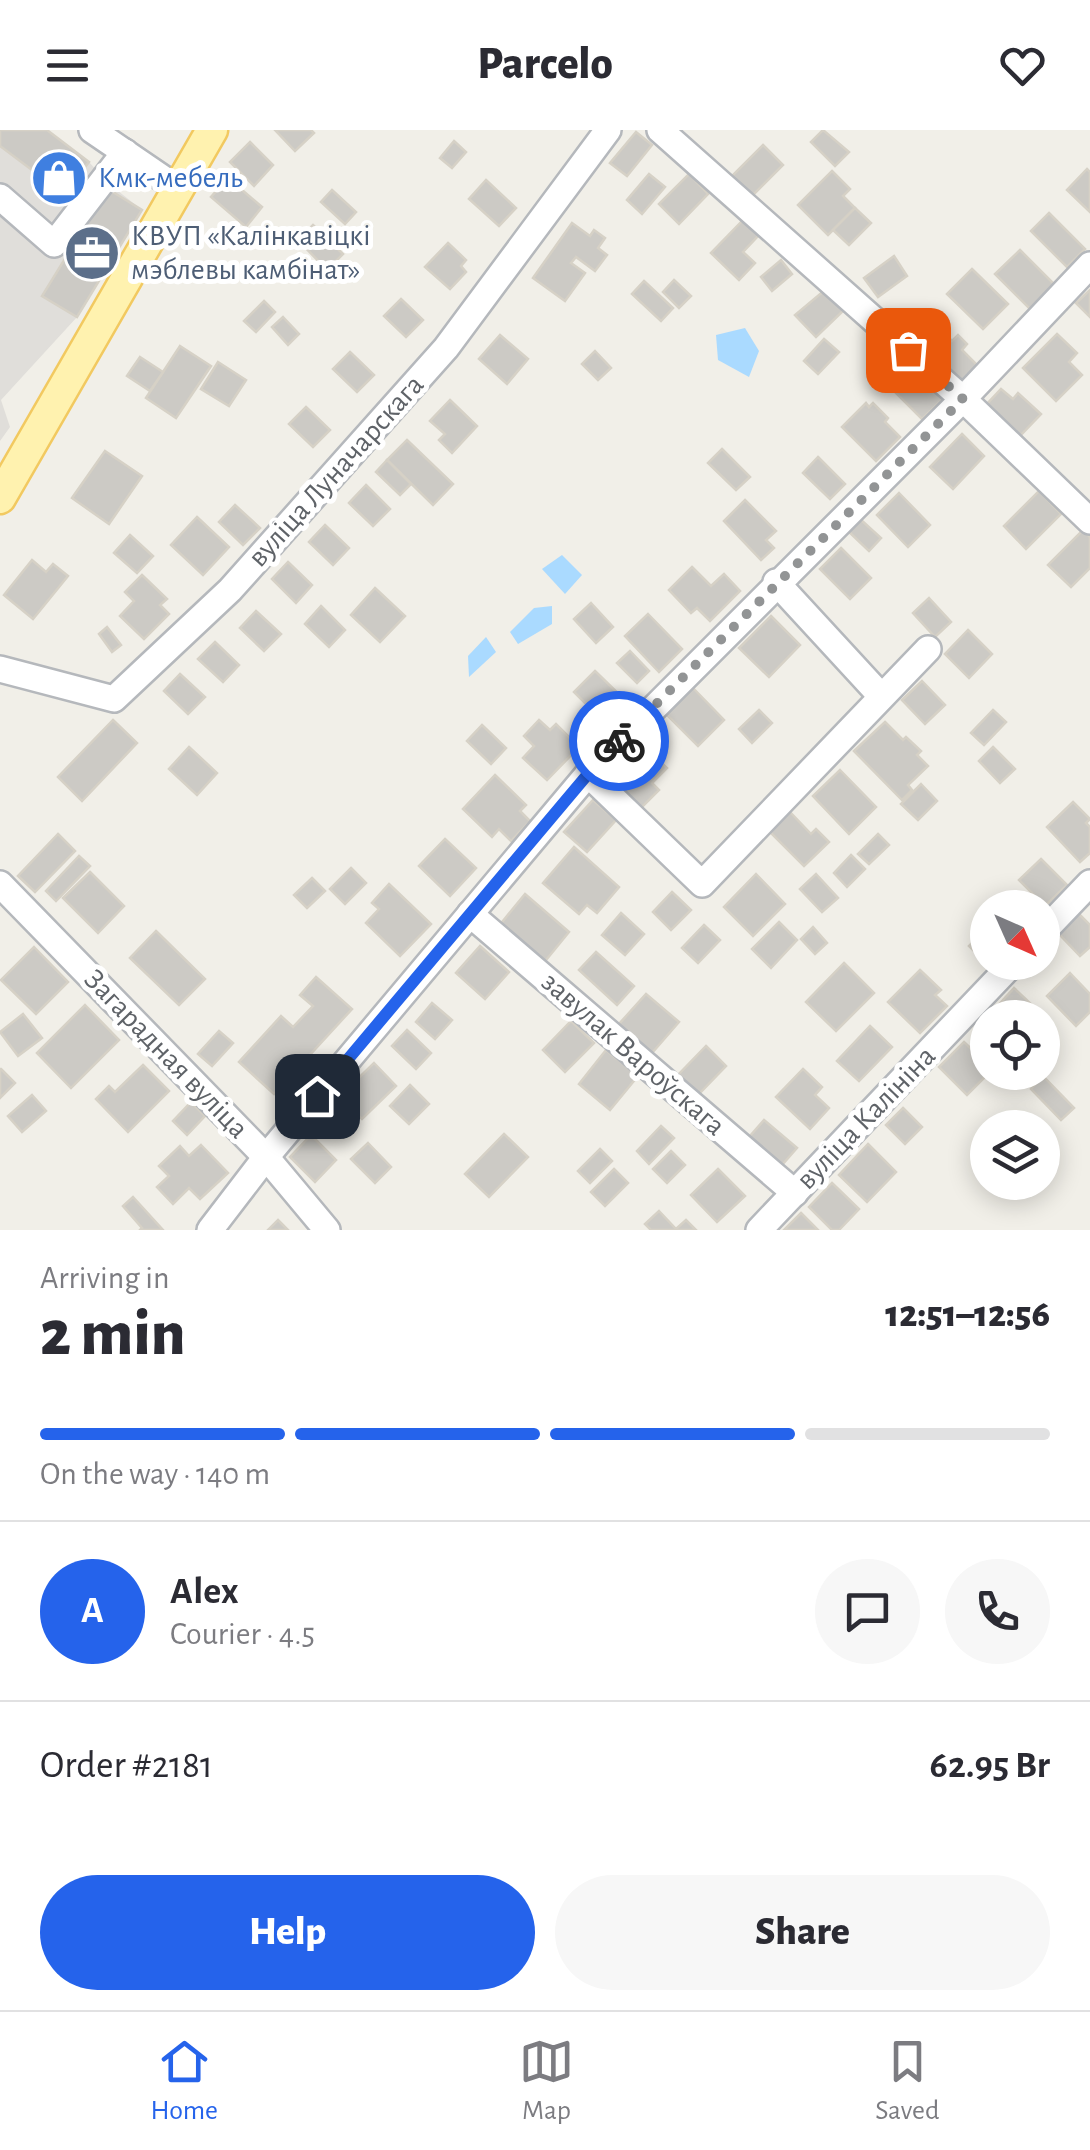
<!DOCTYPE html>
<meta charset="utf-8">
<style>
body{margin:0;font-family:"Alegreya Sans",sans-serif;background:#f7f7f7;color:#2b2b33;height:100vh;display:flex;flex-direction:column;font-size:38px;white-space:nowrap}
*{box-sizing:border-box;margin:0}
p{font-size:32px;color:#7c7c81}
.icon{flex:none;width:55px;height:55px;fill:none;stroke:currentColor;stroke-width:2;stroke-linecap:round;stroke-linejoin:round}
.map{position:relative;height:1100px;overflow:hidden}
.details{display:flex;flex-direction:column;background:#fff;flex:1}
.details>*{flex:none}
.needle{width:65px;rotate:135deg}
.buttons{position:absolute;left:970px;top:760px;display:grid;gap:20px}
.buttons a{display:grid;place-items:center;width:90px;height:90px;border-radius:50%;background:#fff;box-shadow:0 5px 25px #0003;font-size:50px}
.pin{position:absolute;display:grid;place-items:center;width:85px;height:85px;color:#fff;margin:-42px;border-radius:20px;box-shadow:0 5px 15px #0006}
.courier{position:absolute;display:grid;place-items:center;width:100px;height:100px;margin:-50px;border:8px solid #2563eb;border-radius:50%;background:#fff;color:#222;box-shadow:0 2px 12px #0007}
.head em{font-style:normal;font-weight:800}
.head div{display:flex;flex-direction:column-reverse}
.head{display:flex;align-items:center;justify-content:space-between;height:170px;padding:0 40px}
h1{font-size:65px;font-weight:800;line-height:75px}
.bar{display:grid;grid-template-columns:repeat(4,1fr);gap:15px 10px;align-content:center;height:120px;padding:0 40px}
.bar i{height:12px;border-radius:8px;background:#e1e1e2}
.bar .current{background:#2563eb}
.bar p{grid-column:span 4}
.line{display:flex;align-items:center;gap:25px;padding:0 40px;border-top:2px solid #e1e1e2}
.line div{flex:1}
.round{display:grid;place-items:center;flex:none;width:105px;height:105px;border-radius:52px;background:#f7f7f7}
.action{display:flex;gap:20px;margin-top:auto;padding:20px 40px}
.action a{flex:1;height:115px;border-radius:60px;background:#2563eb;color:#fff;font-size:40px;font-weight:800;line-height:115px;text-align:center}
.action a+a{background:#f7f7f7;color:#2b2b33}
header{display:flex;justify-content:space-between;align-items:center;height:130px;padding:0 40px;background:#fff;font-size:45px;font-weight:800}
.tab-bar{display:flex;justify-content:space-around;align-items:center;height:140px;border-top:2px solid #e1e1e2;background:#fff;font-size:28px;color:#7c7c81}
.tab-bar a{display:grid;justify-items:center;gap:5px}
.tab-bar .current{color:#2563eb}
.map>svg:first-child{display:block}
</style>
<header><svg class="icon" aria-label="menu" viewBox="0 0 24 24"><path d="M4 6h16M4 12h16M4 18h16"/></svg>Parcelo<svg class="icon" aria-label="heart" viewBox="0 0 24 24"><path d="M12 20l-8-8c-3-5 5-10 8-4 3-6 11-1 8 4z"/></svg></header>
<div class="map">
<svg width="1090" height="1100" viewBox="0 0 1090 1100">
<rect width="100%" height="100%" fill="#f1efe8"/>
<polygon fill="#e0deda" points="0,0 47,0 89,32 108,53 142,80 77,187 1,270 10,297 0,311"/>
<g fill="#aadaff">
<polygon points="745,198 759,221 749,247 718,230 716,205"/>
<polygon points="562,425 582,445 565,464 542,439"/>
<polygon points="552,476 552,494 518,514 510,502 534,478"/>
<polygon points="486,507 496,522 469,547 468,526"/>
</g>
<g fill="#cccac5" stroke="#d6d1c6" stroke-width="2.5">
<polygon points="0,0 47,0 89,32 64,64 0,16"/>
<polygon points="275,0 311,0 314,3 295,21"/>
<polygon points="823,0 849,22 835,36 811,12"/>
<polygon points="636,2 652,15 627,46 610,33"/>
<polygon points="454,11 466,22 452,38 440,28"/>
<polygon points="250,12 273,35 254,56 230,32"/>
<polygon points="763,15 783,35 752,66 732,46"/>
<polygon points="1087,39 1090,42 1090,82 1067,60"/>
<polygon points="832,41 850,59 843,66 855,78 828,105 798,75"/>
<polygon points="649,44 665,57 642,84 627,70"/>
<polygon points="689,44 708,64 679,94 659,74"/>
<polygon points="228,48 262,77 246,97 211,67"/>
<polygon points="486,50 516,78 499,96 469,69"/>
<polygon points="108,59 142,80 77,187 42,166"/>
<polygon points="332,60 356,82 345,94 321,72"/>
<polygon points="855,78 871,93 849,115 833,100"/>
<polygon points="1049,83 1085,119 1067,137 1031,101"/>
<polygon points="744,89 759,105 743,122 755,133 739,150 711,123"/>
<polygon points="572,93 590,106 594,100 605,108 598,118 607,125 595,141 576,127 571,133 585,143 565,171 533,148"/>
<polygon points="313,95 343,124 327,140 298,110"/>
<polygon points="448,113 466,130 461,136 466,142 450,159 425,137"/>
<polygon points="1020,120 1055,155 1031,180 995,144"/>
<polygon points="894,126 907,146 878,167 864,148"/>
<polygon points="781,130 792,144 772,161 761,147"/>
<polygon points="972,139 1008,174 983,199 947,164"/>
<polygon points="674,150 691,166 679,178 663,162"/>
<polygon points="644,151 673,178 661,191 632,164"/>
<polygon points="825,160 844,180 816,207 795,185"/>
<polygon points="1090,160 1090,187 1076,173"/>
<polygon points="401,169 423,190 406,207 384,186"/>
<polygon points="264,171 275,182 256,202 244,191"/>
<polygon points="920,182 927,190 915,200 908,193"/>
<polygon points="283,187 299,204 288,215 272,197"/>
<polygon points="942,201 952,211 958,205 967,214 962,220 978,236 960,254 924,219"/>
<polygon points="1057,204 1077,223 1069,232 1082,245 1056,271 1023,238"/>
<polygon points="500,205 528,229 507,254 479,229"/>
<polygon points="824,209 839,222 818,244 804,231"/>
<polygon points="180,216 211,236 176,288 146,268"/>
<polygon points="595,221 611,238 598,250 582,234"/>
<polygon points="350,222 374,245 357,262 333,239"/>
<polygon points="140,227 163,242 150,261 127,246"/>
<polygon points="218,232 246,250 229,276 201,259"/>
<polygon points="915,238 944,268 922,289 893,260"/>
<polygon points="1001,259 1013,269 1018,263 1041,284 1019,307 985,276"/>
<polygon points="450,270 477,296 452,323 439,310 445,304 430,291"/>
<polygon points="866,273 869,277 873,273 888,288 885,292 900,307 876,331 842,297"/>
<polygon points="306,277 330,300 313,317 289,294"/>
<polygon points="962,304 984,326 953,359 930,337"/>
<polygon points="407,310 453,354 433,375 387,330"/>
<polygon points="722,319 750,347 736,360 708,333"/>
<polygon points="105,321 142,346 109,394 72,368"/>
<polygon points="818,327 845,354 830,369 803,343"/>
<polygon points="387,330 411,354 400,365 376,342"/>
<polygon points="366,355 390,379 373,396 349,373"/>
<polygon points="1039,361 1061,384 1026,419 1004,396"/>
<polygon points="899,363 930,395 908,417 877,385"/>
<polygon points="745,370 776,401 766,410 774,418 761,430 724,391"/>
<polygon points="235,375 260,398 243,415 219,392"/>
<polygon points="197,387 229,417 203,445 171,415"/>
<polygon points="860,389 881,408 869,421 848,401"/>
<polygon points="325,395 349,418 333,435 309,412"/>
<polygon points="1083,400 1090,407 1090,438 1071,457 1048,435"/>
<polygon points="130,405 153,426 137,443 114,423"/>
<polygon points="841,418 871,448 850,469 820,439"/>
<polygon points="32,430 46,442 53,434 68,446 33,489 4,465"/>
<polygon points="288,432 312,455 296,473 272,449"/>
<polygon points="692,437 711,456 724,444 740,461 710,491 697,478 691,483 669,460"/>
<polygon points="142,445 167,469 160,475 169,484 144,509 120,486 134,471 125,462"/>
<polygon points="375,458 405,486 380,512 351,485"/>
<polygon points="929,468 951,492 935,507 913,483"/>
<polygon points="591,473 613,497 596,513 574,489"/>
<polygon points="321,476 345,500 329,517 305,494"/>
<polygon points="256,481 281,504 264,521 240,498"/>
<polygon points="648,484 682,519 659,542 625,506"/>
<polygon points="771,486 800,515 769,547 739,518"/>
<polygon points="107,497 121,515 112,522 99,504"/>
<polygon points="968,500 992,524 969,548 945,524"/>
<polygon points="215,512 239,535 223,552 198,529"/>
<polygon points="630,521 649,541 637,553 617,533"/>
<polygon points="595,541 627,572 605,593 574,562"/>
<polygon points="180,544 205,567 188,584 164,561"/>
<polygon points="922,551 945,575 925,594 902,570"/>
<polygon points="692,557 724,590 698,616 665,583"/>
<polygon points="759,580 772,593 752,613 739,599"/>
<polygon points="993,580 1006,592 984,615 971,603"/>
<polygon points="113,590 137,613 82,671 58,647"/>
<polygon points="539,590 550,600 556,594 579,617 547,650 523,628 534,616 524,606"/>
<polygon points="885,592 903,610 906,607 921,621 917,625 928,636 908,655 912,660 902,670 854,621"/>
<polygon points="482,595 506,618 491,634 467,611"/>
<polygon points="640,613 667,638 652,653 659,660 638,681 606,648"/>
<polygon points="189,617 217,643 197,665 169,639"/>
<polygon points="993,617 1015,639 1000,653 979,631"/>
<polygon points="840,640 876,677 849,704 813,666"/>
<polygon points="495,645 526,675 520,681 530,691 511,711 499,699 492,707 463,679"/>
<polygon points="921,654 937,671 918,690 901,674"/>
<polygon points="593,670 616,690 587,722 564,702"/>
<polygon points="1073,672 1090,689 1086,693 1090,697 1090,723 1080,732 1047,697"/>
<polygon points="790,682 811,704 816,699 829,712 804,736 770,702"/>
<polygon points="58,704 75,721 35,762 18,746"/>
<polygon points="878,704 889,715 869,734 858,724"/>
<polygon points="445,709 476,738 450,766 419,736"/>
<polygon points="574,717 619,757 597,783 587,775 579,784 543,753"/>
<polygon points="851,725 865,739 847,757 834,743"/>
<polygon points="79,726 90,736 56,771 46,761"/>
<polygon points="1041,729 1067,755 1045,776 1019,750"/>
<polygon points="351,738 366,753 345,774 330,759"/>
<polygon points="90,742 124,776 98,803 63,768"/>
<polygon points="756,744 785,774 753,806 724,777"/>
<polygon points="816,744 838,768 822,782 800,759"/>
<polygon points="312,748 325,761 307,778 294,765"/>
<polygon points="389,754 431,794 400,826 366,793 379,779 372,773"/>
<polygon points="672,762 691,780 671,800 653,782"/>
<polygon points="525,764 569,802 542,835 498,797"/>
<polygon points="621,783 644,804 625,825 602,805"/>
<polygon points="1078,783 1090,795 1090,817 1080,826 1058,803"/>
<polygon points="779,792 797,810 771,838 752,819"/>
<polygon points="704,795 720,810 698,833 682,818"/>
<polygon points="813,797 827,813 815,824 801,809"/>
<polygon points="988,797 988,832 993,832 989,836 969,816"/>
<polygon points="156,801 205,849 179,875 130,828"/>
<polygon points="480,816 509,842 485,869 456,843"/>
<polygon points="34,817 68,852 36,884 1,850"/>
<polygon points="596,822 634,856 617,875 579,840"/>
<polygon points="844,833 874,863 836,901 806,872"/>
<polygon points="920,840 941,860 935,865 947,876 920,903 888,872"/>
<polygon points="1070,843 1090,864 1090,882 1076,896 1047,866"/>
<polygon points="316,847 352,879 274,964 239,932 281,886 293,897 313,876 300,865"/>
<polygon points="1014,858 1049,891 1042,898 1042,888 995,888 991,883"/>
<polygon points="646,864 679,892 652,923 619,894"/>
<polygon points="432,873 452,890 435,909 416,892"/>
<polygon points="85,875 119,910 71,958 37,923"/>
<polygon points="23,884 42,908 18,926 0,902"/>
<polygon points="571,891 594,913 565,942 543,920"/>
<polygon points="870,896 892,917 859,951 837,931"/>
<polygon points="407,900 431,923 416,939 392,916"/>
<polygon points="219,901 233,913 212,936 198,924"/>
<polygon points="964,912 988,935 990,942 967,965 939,937"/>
<polygon points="706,916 726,936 697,966 677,946"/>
<polygon points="606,920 638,946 610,980 579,954"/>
<polygon points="374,933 396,956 362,989 340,966"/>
<polygon points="143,935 169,961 128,1002 96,969 109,956 115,962"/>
<polygon points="1,939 15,953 0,968 0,939"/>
<polygon points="803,939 822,957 815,965 829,978 810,999 776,967"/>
<polygon points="1043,946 1074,978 1061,990 1031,959"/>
<polygon points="410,955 429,974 409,994 390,976"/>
<polygon points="32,965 46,981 22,1002 8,986"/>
<polygon points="191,972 205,986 187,1005 173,991"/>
<polygon points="903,978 922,997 905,1014 886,995"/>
<polygon points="764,990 797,1018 782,1035 749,1007"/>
<polygon points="661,996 674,1008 649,1034 637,1021"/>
<polygon points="504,1004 528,1027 489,1067 465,1044"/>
<polygon points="311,1005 336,1030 315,1052 290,1027"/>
<polygon points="368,1013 391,1037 375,1053 351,1029"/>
<polygon points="868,1014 896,1042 867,1072 839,1045"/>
<polygon points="201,1015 228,1043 200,1069 189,1058 173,1074 157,1057 169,1046 159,1036 180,1016 189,1026"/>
<polygon points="600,1019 612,1031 590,1053 578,1041"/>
<polygon points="671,1021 685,1035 667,1053 653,1039"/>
<polygon points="614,1039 628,1053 605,1076 591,1062"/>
<polygon points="718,1039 745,1066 717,1092 691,1065"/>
<polygon points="832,1053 859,1079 839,1100 832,1100 809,1077"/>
<polygon points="133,1067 163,1100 140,1100 142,1098 123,1076"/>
<polygon points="659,1081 676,1099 686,1090 696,1100 651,1100 645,1094"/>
<polygon points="801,1083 818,1100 784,1100"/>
<polygon points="278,1090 288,1100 268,1100"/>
</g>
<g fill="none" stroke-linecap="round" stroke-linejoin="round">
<g stroke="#b5b8bc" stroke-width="30">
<g id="minor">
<polyline points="92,0 177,58"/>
<polyline points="660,0 963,269 1090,391"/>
<polyline points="0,67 54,114 125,22"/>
<polyline points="776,452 881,566"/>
<polyline points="0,539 114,569 230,460 446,218 608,0"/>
<polyline points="588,644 702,754 928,519"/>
<polyline points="0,754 266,1027 327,1100"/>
<polyline points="470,784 795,1063"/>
<polyline points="1042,803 1090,753"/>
<polyline points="210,1100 266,1027 588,644 963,269 1090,135"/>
<polyline points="759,1100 1014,832"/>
</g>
</g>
<g stroke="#f2c960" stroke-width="35">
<polyline id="major" points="0,368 212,0"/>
</g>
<use href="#minor" stroke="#fff" stroke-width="25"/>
<use href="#major" stroke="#fff2af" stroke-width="30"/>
</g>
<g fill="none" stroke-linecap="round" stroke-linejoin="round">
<polyline stroke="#929495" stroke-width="10" stroke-dasharray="0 18" points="619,611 963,269 908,220"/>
<polyline stroke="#2563eb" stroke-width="12" points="317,966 588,644 619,611"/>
</g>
<defs>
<g id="shop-disc" transform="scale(2.875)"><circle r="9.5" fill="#3f7fe0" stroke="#fff"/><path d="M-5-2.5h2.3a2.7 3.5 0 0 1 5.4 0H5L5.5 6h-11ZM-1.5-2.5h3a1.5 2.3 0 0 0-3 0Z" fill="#fff"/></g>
<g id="office-disc" transform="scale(2.875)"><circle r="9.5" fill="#5c6f8a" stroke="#fff"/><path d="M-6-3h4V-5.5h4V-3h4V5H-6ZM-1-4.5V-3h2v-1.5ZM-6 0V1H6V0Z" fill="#fff"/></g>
</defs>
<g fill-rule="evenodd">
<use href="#shop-disc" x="59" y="48"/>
<use href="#office-disc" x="92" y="123"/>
</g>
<g text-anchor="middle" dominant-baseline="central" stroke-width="10" stroke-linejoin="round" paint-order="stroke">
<g font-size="30" fill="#366cbe" stroke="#fff" text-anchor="start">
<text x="98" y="48">Кмк-мебель</text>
</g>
<g font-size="30" fill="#4e5e75" stroke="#fff" text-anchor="start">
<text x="131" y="106">КВУП «Калінкавіцкі<tspan x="131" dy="34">мэблевы камбінат»</tspan></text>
</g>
<g font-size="30" fill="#5f6368" stroke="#fff">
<text transform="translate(336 341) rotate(-48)">вуліца Луначарскага</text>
<text transform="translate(166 924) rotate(46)">Загарадная вуліца</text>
<text transform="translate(633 924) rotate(41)">завулак Вароўскага</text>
<text transform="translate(866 988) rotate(-46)">вуліца Калініна</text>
</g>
</g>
</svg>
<div class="buttons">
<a><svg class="needle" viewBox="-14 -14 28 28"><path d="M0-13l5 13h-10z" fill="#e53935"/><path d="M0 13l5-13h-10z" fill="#7c7c81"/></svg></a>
<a><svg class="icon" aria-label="locate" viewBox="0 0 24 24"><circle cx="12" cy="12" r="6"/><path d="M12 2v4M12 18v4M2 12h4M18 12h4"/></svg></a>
<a><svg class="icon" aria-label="layers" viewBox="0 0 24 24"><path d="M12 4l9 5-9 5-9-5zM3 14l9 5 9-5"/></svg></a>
</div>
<div class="pin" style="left:908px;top:220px;background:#ea580c"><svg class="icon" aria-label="bag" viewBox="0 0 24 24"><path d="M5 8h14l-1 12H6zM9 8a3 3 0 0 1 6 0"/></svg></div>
<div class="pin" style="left:317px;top:966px;background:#1f2937"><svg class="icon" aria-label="home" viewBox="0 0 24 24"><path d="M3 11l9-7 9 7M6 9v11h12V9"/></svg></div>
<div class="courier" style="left:619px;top:611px"><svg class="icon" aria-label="bike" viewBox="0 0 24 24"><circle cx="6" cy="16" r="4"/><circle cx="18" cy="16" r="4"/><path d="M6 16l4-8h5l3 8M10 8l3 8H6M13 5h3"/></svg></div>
</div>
<section class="details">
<div class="head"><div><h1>2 min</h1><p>Arriving in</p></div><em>12:51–12:56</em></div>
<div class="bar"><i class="current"></i><i class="current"></i><i class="current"></i><i></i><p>On the way · 140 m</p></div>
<div class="line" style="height:180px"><b class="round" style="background:#2563eb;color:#fff">A</b><div><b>Alex</b><p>Courier · 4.5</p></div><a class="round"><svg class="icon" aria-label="chat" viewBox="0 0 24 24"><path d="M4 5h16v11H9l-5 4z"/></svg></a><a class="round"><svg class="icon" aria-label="phone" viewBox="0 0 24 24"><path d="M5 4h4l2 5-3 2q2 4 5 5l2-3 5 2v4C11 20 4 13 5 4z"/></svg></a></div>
<div class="line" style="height:130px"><div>Order #2181</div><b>62.95 Br</b></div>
<div class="action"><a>Help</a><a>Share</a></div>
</section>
<nav class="tab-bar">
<a class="current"><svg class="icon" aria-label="home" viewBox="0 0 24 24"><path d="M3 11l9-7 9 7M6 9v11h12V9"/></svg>Home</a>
<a><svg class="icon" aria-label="map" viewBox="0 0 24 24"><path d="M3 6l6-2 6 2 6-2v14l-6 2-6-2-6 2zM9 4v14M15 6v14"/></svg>Map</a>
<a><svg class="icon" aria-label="saved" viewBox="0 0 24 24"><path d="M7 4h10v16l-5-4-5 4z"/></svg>Saved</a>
</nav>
